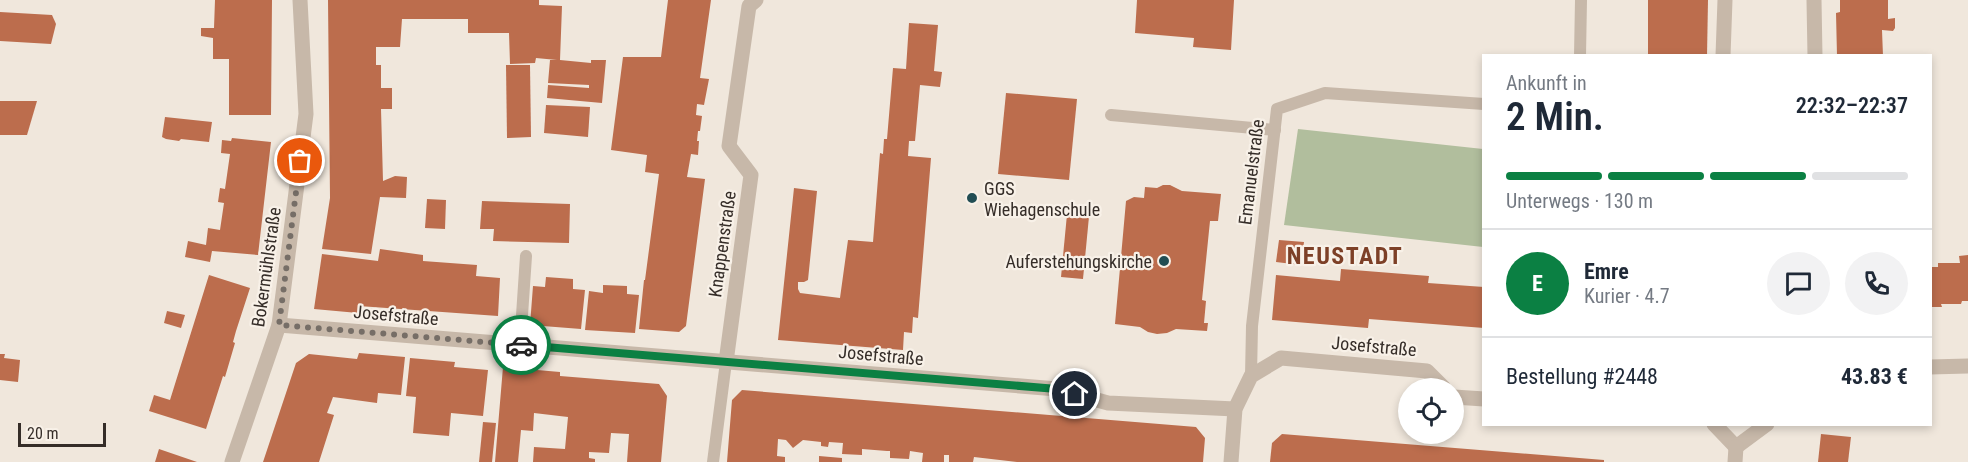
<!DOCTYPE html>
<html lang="de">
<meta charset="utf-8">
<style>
body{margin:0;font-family:"Roboto Condensed",sans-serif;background:#f2f2f3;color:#1f2937;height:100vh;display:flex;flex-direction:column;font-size:22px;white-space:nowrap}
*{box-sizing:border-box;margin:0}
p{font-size:20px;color:#747a83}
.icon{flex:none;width:33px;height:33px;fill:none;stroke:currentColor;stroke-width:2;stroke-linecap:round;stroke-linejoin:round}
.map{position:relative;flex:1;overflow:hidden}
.details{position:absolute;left:1482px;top:54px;width:450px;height:372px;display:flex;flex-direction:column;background:#fff;border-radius:0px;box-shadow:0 3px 9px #0003}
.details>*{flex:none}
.controls{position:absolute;left:1398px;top:378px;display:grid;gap:12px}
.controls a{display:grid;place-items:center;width:66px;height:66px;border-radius:50%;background:#fff;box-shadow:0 3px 9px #0003;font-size:30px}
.scale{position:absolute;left:18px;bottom:15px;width:88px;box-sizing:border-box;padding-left:6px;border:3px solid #352d28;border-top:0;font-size:16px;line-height:21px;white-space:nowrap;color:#352d28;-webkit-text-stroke:4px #f8f1e8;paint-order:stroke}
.pin{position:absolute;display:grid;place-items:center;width:51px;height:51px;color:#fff;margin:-26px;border:3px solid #fff;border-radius:50%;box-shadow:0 2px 6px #0007}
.courier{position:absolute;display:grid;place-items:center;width:60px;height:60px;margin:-30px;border:4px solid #0b8043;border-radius:50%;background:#fff;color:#222;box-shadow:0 2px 8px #0007}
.overview em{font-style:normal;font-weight:600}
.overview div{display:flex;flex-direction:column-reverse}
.overview{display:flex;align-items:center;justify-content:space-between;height:102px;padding:0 24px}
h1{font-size:39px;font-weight:600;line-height:45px}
.bar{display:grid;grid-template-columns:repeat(4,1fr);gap:9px 6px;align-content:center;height:72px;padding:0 24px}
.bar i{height:8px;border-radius:4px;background:#e0e1e3}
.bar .on{background:#0b8043}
.bar p{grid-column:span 4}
.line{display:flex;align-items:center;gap:15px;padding:0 24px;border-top:2px solid #e0e1e3}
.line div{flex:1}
.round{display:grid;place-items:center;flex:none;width:63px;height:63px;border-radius:32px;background:#f2f2f3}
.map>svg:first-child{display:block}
</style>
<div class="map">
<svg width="1968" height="462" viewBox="0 0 1968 462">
<rect width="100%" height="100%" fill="#f0e7dc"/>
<polygon fill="#b1be9d" points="1298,129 1483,149 1483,247 1284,225"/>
<g fill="#bc6d4d">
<polygon points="215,0 272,0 271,115 229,115 229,59 213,59 213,38 201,36 201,28 214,28"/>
<polygon points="328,0 539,0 539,5 562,6 560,60 591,63 591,60 606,60 602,103 547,98 548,85 589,88 589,85 548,83 550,60 557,60 536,58 535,63 510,64 509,33 468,33 468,19 402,19 400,47 376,47 376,65 381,65 381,88 392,88 392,109 381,109 383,181 395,176 407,177 406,198 380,197 371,254 322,249 330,198"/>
<polygon points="668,0 711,0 700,78 709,79 704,105 697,104 696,115 702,116 700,131 698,131 697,141 699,141 698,155 691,154 687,177 705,179 686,326 679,332 639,329 644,280 645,280 659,174 645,172 647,155 611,150 623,57 661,57"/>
<polygon points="1137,0 1234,0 1231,50 1193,47 1194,38 1135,33"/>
<polygon points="1648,0 1708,0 1707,56 1648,56"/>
<polygon points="1840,0 1888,0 1888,19 1895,18 1895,28 1893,31 1882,30 1883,56 1837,56 1836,13 1840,12"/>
<polygon points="0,12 52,15 56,24 51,44 0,41"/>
<polygon points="909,23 938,25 934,71 942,72 940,87 920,85 915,141 909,141 908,156 931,158 918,318 913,317 912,333 904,332 903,350 778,340 794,188 817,191 808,280 804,282 798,282 798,289 800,293 840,298 848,240 873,242 880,153 883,154 884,139 887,139 893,68 906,69"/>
<polygon points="506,65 530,65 531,137 507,138"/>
<polygon points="1006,93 1077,99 1069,180 998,174"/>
<polygon points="0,101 37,101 27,135 0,135"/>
<polygon points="546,105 590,107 588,137 544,133"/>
<polygon points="165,117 212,122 209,142 181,139 179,141 166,139 162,137"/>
<polygon points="232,138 271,142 258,255 212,251 210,262 185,257 188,241 206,245 208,228 220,230 224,203 218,202 220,188 225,189 230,154 221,153 222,140 231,141"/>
<polygon points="1163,185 1170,185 1182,191 1221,194 1218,221 1210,221 1202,300 1206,301 1204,323 1208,323 1207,331 1176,329 1167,333 1157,334 1148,332 1140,327 1115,324 1126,201 1134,197 1144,198 1145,187 1157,188"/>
<polygon points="427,199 446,200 445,229 425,228"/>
<polygon points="482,201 570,204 569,243 493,241 494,229 480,229"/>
<polygon points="1068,204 1090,206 1083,279 1061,277"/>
<polygon points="1279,240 1304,242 1301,265 1276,262"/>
<polygon points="380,249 423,255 423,261 477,265 476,276 500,278 498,316 359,306 358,313 314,309 322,254 378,261"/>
<polygon points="1968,255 1968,301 1962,301 1961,304 1941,304 1942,307 1930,307 1930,267 1938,267 1938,263 1960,263 1959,256"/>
<polygon points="1341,269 1429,276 1428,283 1484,287 1484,328 1369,319 1368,328 1272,320 1276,275 1340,281"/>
<polygon points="209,275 250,288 236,331 233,342 235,343 225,377 223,376 206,429 149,411 154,395 170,400"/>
<polygon points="546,277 573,279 573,289 585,290 581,329 530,325 533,286 545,287"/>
<polygon points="603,285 627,286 627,294 639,295 635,333 585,330 589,291 603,293"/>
<polygon points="167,311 185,315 181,328 164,323"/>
<polygon points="359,353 405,357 401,395 378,393 377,403 333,397 327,413 334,415 319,462 263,462 296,363 309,354 357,359"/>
<polygon points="0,354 5,354 4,358 20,360 18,382 0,380"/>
<polygon points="410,358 455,362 454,367 488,370 483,416 451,413 449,436 413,433 416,397 406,396"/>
<polygon points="503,367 560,372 560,376 659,384 667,396 661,462 627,462 629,434 611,433 609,453 589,452 589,458 595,459 595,462 533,462 534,447 565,449 568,417 534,413 533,431 521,430 518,462 495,462"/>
<polygon points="742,390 1196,427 1205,438 1203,462 1017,462 974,457 973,462 949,462 949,455 944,455 944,462 922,462 923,453 910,451 909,459 890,458 890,451 887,451 862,449 862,455 842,454 843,443 829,442 828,447 821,446 821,442 803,440 793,448 786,440 778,439 777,456 785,457 785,462 727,462 732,400"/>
<polygon points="483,422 496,423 492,462 479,462"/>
<polygon points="1282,434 1604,460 1604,462 1270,462 1272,443"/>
<polygon points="1821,434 1851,437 1848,462 1818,462"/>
<polygon points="159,449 197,462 155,462"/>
<polygon points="819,456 842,458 842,462 819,462"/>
</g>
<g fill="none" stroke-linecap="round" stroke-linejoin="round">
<g stroke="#c7b8a9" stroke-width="12">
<polyline points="1580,56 1581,0"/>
<polyline points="1111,115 1275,130"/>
<polyline points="520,345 526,256"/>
<polyline points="1251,376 1252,326 1277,109 1325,93 1484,104"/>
<polyline points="713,462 726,362"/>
</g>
<g stroke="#c7b8a9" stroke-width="15">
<polyline points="1814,0 1815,56"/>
<polyline points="1723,56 1725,0"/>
<polyline points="279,325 1057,389 1108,403 1235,409"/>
<polyline points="726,362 751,175 729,146 749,6 756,0"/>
<polyline points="1930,367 1968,366"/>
<polyline points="1454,397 1484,399"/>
<polyline points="1714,424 1736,447"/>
<polyline points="1736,447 1767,424"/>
<polyline points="232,462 279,325 306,114 300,0"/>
<polyline points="1231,462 1235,409 1251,376 1281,358 1427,371 1444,388"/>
<polyline points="1735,462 1736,447"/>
</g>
</g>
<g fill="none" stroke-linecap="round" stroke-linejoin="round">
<polyline stroke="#766e67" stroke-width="6" stroke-dasharray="0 10.8" points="300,161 279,325 521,345"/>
<polyline stroke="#0b8043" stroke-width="8" points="521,345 1057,389 1075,394"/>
</g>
<g fill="#214d53" stroke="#f8f1e8" stroke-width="2">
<circle cx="972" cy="198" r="6"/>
<circle cx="1164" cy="261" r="6"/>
</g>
<g text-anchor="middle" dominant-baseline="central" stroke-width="4.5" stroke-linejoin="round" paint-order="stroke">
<g font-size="18" fill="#352d28" stroke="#f8f1e8">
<text transform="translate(1251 172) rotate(-83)">Emanuelstraße</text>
<text transform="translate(722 244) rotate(-82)">Knappenstraße</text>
<text transform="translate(266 267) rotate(-82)">Bokermühlstraße</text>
<text transform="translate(396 315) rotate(5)">Josefstraße</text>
<text transform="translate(1374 346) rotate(5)">Josefstraße</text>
<text transform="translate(881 355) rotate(5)">Josefstraße</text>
</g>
<g font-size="18" fill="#352d28" stroke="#f8f1e8" text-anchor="start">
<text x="984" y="188">GGS<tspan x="984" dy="21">Wiehagenschule</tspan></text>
<text x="1152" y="261" text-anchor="end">Auferstehungskirche</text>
</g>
<g font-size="24" font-weight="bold" letter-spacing="1.5" fill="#7d4027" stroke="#f8f1e8">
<text x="1345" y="256">NEUSTADT</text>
</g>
</g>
</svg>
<div class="controls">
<a><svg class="icon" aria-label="locate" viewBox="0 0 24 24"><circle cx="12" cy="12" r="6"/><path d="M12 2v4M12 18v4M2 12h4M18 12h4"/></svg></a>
</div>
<div class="scale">20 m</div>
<div class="pin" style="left:300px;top:161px;background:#ea580c"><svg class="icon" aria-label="bag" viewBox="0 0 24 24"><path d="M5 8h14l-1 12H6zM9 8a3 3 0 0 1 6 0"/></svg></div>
<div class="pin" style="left:1075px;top:394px;background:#1f2937"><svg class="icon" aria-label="home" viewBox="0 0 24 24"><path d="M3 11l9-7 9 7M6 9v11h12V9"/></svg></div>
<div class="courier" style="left:521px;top:345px"><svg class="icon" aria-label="car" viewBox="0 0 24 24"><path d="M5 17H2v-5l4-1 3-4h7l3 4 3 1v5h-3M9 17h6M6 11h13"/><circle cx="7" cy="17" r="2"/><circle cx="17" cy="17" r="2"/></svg></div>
<section class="details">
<div class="overview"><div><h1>2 Min.</h1><p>Ankunft in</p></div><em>22:32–22:37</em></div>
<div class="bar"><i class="on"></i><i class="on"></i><i class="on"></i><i></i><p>Unterwegs · 130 m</p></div>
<div class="line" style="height:108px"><b class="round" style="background:#0b8043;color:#fff">E</b><div><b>Emre</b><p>Kurier · 4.7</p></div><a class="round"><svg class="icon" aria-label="chat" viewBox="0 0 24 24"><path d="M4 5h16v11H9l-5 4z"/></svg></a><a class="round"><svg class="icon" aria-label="phone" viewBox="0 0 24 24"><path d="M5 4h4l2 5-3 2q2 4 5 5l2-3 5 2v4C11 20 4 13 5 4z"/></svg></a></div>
<div class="line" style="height:78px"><div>Bestellung #2448</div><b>43.83 €</b></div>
</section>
</div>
